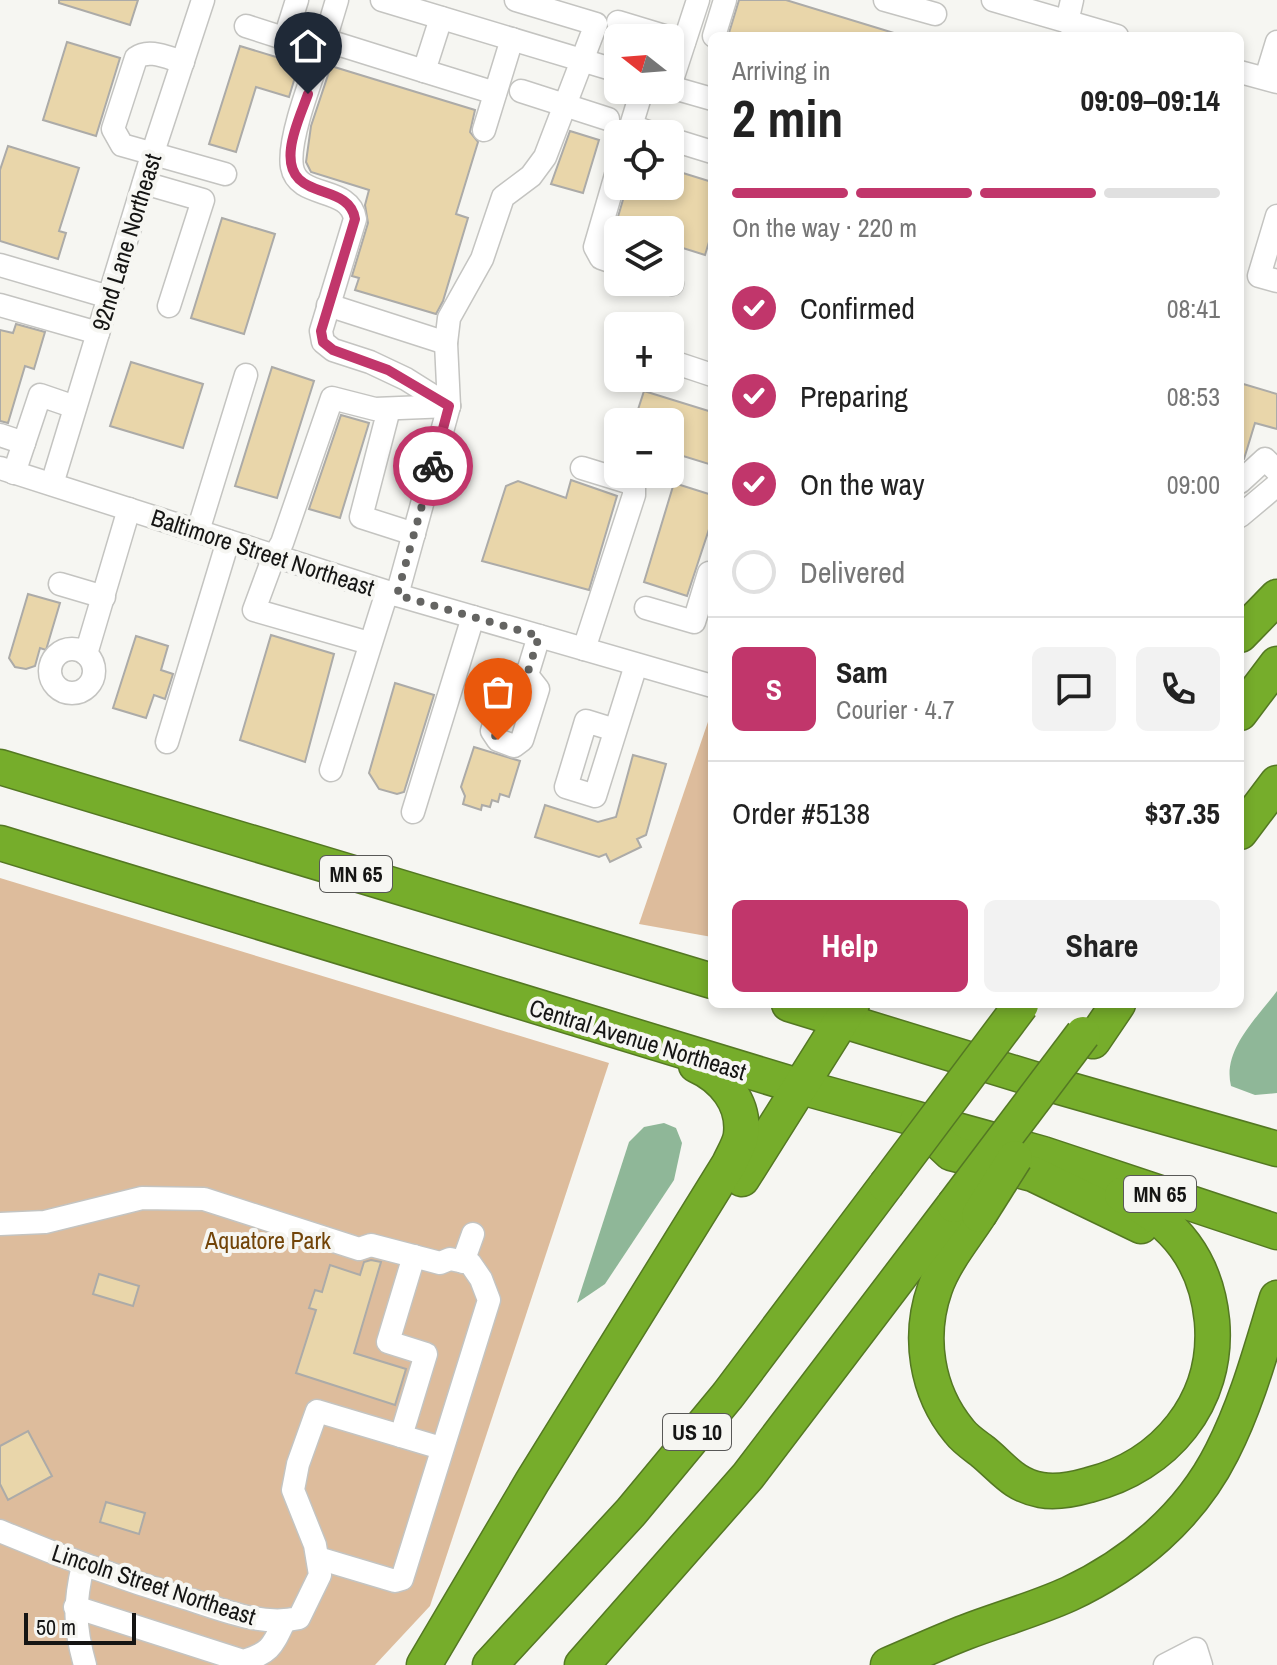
<!DOCTYPE html>
<meta charset="utf-8">
<style>
body{margin:0;font-family:"Archivo Narrow",sans-serif;background:#f2f2f2;color:#222;height:100vh;display:flex;flex-direction:column;font-size:30px;white-space:nowrap}
*{box-sizing:border-box;margin:0}
p{font-size:26px;color:#767676}
.icon{flex:none;width:44px;height:44px;fill:none;stroke:currentColor;stroke-width:2;stroke-linecap:round;stroke-linejoin:round}
.map{position:relative;flex:1;overflow:hidden}
.details{position:absolute;left:708px;top:32px;width:536px;height:976px;display:flex;flex-direction:column;background:#fff;border-radius:12px;box-shadow:0 4px 12px #0003}
.details>*{flex:none}
.needle{width:52px;rotate:287deg}
.controls{position:absolute;left:604px;top:24px;display:grid;gap:16px}
.controls a{display:grid;place-items:center;width:80px;height:80px;border-radius:12px;background:#fff;box-shadow:0 4px 12px #0003;font-size:40px}
.scale{position:absolute;left:24px;bottom:20px;width:112px;box-sizing:border-box;padding-left:8px;border:4px solid #151514;border-top:0;font-size:22px;line-height:28px;white-space:nowrap;color:#151514;-webkit-text-stroke:6px #f6f6f2;paint-order:stroke}
.pin{position:absolute;display:grid;place-items:center;width:68px;height:68px;color:#fff;margin:-82px -34px;border-radius:50% 50% 50% 0;rotate:-45deg;box-shadow:0 0 8px #0007}
.pin .icon{rotate:45deg}
.courier{position:absolute;display:grid;place-items:center;width:80px;height:80px;margin:-40px;border:6px solid #c1366b;border-radius:50%;background:#fff;color:#222;box-shadow:0 2px 10px #0007}
.headline em{font-style:normal;font-weight:700}
.headline div{display:flex;flex-direction:column-reverse}
.headline{display:flex;align-items:center;justify-content:space-between;height:136px;padding:0 24px}
h1{font-size:52px;font-weight:700;line-height:60px}
.bar{display:grid;grid-template-columns:repeat(4,1fr);gap:12px 8px;align-content:center;height:96px;padding:0 24px}
.bar i{height:10px;border-radius:6px;background:#e0e0e0}
.bar .active{background:#c1366b}
.bar p{grid-column:span 4}
.line{display:flex;align-items:center;gap:20px;padding:0 24px;border-top:2px solid #e0e0e0}
.line div{flex:1}
.round{display:grid;place-items:center;flex:none;width:84px;height:84px;border-radius:12px;background:#f2f2f2}
ol{padding:0 24px;list-style:none}
li{display:flex;align-items:center;gap:24px;height:88px}
li p{margin-inline-start:auto}
li .icon{padding:8px;border-radius:50%;background:#c1366b;color:#fff;stroke-width:4}
li:last-child{color:#767676}
li i{width:44px;height:44px;border:4px solid #e0e0e0;border-radius:50%}
.primary-button{display:flex;gap:16px;margin-top:auto;padding:16px 24px}
.primary-button a{flex:1;height:92px;border-radius:12px;background:#c1366b;color:#fff;font-size:32px;font-weight:700;line-height:92px;text-align:center}
.primary-button a+a{background:#f2f2f2;color:#222}
.map>svg:first-child{display:block}
</style>
<div class="map">
<svg width="1277" height="1665" viewBox="0 0 1277 1665">
<rect width="100%" height="100%" fill="#f6f6f2"/>
<g fill="#ddbc9c">
<polygon points="712,710 712,937 639,924"/>
<polygon points="0,878 609,1063 430,1606 375,1665 0,1665"/>
</g>
<g fill="#8fb798">
<path d="M1277,991v102l-22,2 -24,-9c-9,-36 26,-68 46,-95z"/>
<polygon points="664,1123 676,1128 682,1143 674,1180 605,1284 577,1303 629,1142 644,1127"/>
</g>
<g fill="#e9d6aa" stroke="#acaba8" stroke-width="2">
<polygon points="59,0 138,0 130,25 59,3"/>
<polygon points="739,0 786,0 894,33 894,36 738,36 729,33"/>
<polygon points="67,42 120,58 96,136 43,120"/>
<polygon points="240,46 299,64 289,97 256,87 236,152 209,144"/>
<polygon points="331,66 475,110 470,132 478,142 456,214 468,218 443,301 436,314 355,290 359,278 352,276 368,223 365,205 369,190 311,172 306,162 311,126"/>
<polygon points="570,131 599,140 583,193 551,184"/>
<polygon points="8,146 79,168 59,231 66,233 58,259 0,241 0,170"/>
<polygon points="670,169 712,182 712,232 705,255 670,244 670,230 624,230 615,227 627,186 670,186"/>
<polygon points="222,218 275,234 244,334 191,318"/>
<polygon points="16,324 45,332 34,369 25,366 8,423 0,421 0,330 13,333"/>
<polygon points="131,362 203,384 183,448 110,426"/>
<polygon points="272,367 314,381 277,498 235,486"/>
<polygon points="1240,383 1277,394 1277,429 1255,423 1244,459 1240,463"/>
<polygon points="644,391 712,412 712,465 670,452 670,422 634,422"/>
<polygon points="341,415 369,423 340,518 309,509"/>
<polygon points="571,480 617,496 589,590 482,561 506,486 518,481 566,498"/>
<polygon points="674,483 712,495 712,520 687,596 644,582"/>
<polygon points="28,594 60,603 46,650 40,648 35,666 26,669 15,667 9,658"/>
<polygon points="271,635 334,654 305,762 240,740"/>
<polygon points="136,636 168,646 161,670 173,674 165,699 154,695 146,718 113,708"/>
<polygon points="395,683 434,695 404,792 397,794 379,789 369,773"/>
<polygon points="474,747 520,761 509,797 500,794 498,802 492,800 490,807 482,805 481,810 463,804 465,796 461,787"/>
<polygon points="633,755 666,764 646,835 637,839 641,847 610,862 606,854 599,857 535,837 545,805 598,822 616,817"/>
<polygon points="371,1260 381,1262 354,1353 406,1369 395,1405 296,1373 316,1310 309,1308 315,1290 322,1292 330,1265 360,1275 364,1262"/>
<polygon points="99,1274 139,1286 133,1306 93,1294"/>
<polygon points="28,1431 52,1476 8,1500 0,1484 0,1446"/>
<polygon points="106,1502 145,1513 139,1534 100,1522"/>
</g>
<g fill="none" stroke-linecap="round" stroke-linejoin="round">
<g stroke="#c4c4c1" stroke-width="25">
<g id="minor">
<polyline points="337,0 325,40 424,71"/>
<polyline points="382,0 618,71"/>
<polyline points="885,0 935,14"/>
<polyline points="993,0 1117,36"/>
<polyline points="441,18 424,71 495,93"/>
<polyline points="618,22 684,42"/>
<polyline points="1067,22 1072,0"/>
<polyline points="246,26 302,44"/>
<polyline points="714,36 725,0"/>
<polyline points="285,38 297,0"/>
<path d="M325,40c-10,30 -38,98 -33,127 6,33 58,18 63,52l-34,112 2,11 10,8 37,12 36,17 43,27"/>
<path d="M183,62c-15,-4 -34,-14 -47,-4l-23,71 9,16 103,29"/>
<polyline points="1240,72 1277,82"/>
<polyline points="1266,78 1277,42"/>
<polyline points="670,86 698,0"/>
<polyline points="670,87 712,99"/>
<polyline points="642,90 631,126 654,134"/>
<polyline points="521,91 608,119"/>
<polyline points="484,130 512,39"/>
<polyline points="670,139 712,152"/>
<polyline points="618,168 595,247 601,258 618,264"/>
<polyline points="144,183 203,200 169,306"/>
<polyline points="1277,216 1259,276 1277,281"/>
<polyline points="0,265 109,297"/>
<polyline points="667,282 672,284"/>
<polyline points="0,305 98,333"/>
<polyline points="328,305 446,343"/>
<polyline points="670,361 712,375"/>
<polyline points="389,409 361,517 414,534"/>
<polyline points="0,435 24,443"/>
<polyline points="0,468 397,595 712,686"/>
<polyline points="582,468 634,484 634,495 584,649"/>
<polyline points="14,473 40,395 75,407"/>
<polyline points="1240,482 1265,459 1277,471"/>
<polyline points="52,484 154,149 203,0"/>
<polyline points="1240,516 1277,485"/>
<polyline points="198,531 246,375"/>
<polyline points="60,584 104,597"/>
<polyline points="397,595 449,406 446,343 449,318 482,259 503,197 531,176 545,157 596,24 516,0"/>
<polyline points="646,608 694,622 709,573 712,574"/>
<polyline points="369,643 254,610 274,556 282,543 332,398 375,409 449,406"/>
<circle cx="72" cy="671" r="22"/>
<polyline points="86,654 129,509"/>
<polyline points="527,675 510,676 492,731 498,740 514,746 522,740 538,689 527,675 539,636"/>
<polyline points="615,730 586,721 566,787 595,796 636,665"/>
<polyline points="167,742 228,541"/>
<polyline points="331,770 387,592"/>
<polyline points="413,812 473,617"/>
<polyline points="0,1224 45,1222 142,1198 204,1199 359,1249 371,1245 440,1263 450,1259 470,1263 481,1279 489,1300 402,1579 395,1581 318,1558"/>
<polyline points="463,1262 473,1234"/>
<polyline points="401,1436 426,1354 388,1342 414,1256"/>
<path d="M0,1531c61,26 122,48 185,67 36,11 76,29 114,20l21,-43 -5,-30 -22,-55 5,-26 19,-53 124,37"/>
<path d="M83,1565c-9,39 -9,61 2,100"/>
<path d="M75,1607l168,54c27,-8 29,-14 41,-39"/>
<polyline points="1165,1665 1196,1649 1201,1665"/>
</g>
</g>
<g stroke="#547823" stroke-width="37">
<g id="highway">
<polyline points="1240,635 1277,597"/>
<polyline points="1240,713 1277,664"/>
<polyline points="0,767 712,981"/>
<polyline points="1240,832 1277,783"/>
<polyline points="0,843 798,1086 1043,1154 1277,1232"/>
<polyline points="789,1004 1053,1085 1277,1149"/>
<polyline points="1093,1041 1118,1004"/>
<polyline points="917,1121 951,1153 1033,1174 1141,1226"/>
<polyline points="742,1179 852,1004"/>
<path d="M979,1215c-15,23 -35,47 -44,73 -17,48 -9,103 24,143 6,8 15,14 23,20 21,17 31,34 59,39 15,3 34,-1 48,-5 76,-19 130,-83 123,-164 -6,-61 -37,-99 -90,-126"/>
<path d="M424,1665l108,-183 197,-318c4,-9 11,-20 12,-29 4,-32 -18,-58 -45,-70"/>
<polyline points="490,1665 631,1512 728,1395 886,1185"/>
<polyline points="582,1665 748,1476 954,1205"/>
<path d="M888,1665c26,-11 52,-23 78,-33 34,-13 70,-23 103,-38 64,-30 121,-78 153,-142 25,-49 39,-102 55,-154"/>
</g>
</g>
<use href="#minor" stroke="#fff" stroke-width="22"/>
<use href="#highway" stroke="#76ad2b" stroke-width="34"/>
<g stroke="#547823" stroke-width="37" stroke-linecap="butt">
<g id="highway-bridge">
<polyline points="886,1185 1021,1005"/>
<polyline points="954,1205 1083,1034"/>
<polyline points="979,1215 1015,1158"/>
</g>
</g>
<use href="#highway-bridge" stroke="#76ad2b" stroke-width="34"/>
</g>
<g fill="none" stroke-linecap="round" stroke-linejoin="round">
<polyline stroke="#646462" stroke-width="8" stroke-dasharray="0 14.4" points="433,466 397,595 539,636 527,675 510,676 492,731 498,740"/>
<path stroke="#c1366b" stroke-width="10" d="M308,94c-6,17 -15,36 -17,54 -7,56 58,32 64,71l-34,112 2,11 10,8 55,20 61,36 -16,60"/>
</g>
<g text-anchor="middle" dominant-baseline="central" stroke-width="8" stroke-linejoin="round" paint-order="stroke">
<g fill="#f6f6f2" stroke="#585857" stroke-width="2">
<rect x="320" y="856" width="72" height="36" rx="6"/>
<rect x="1124" y="1176" width="72" height="36" rx="6"/>
<rect x="663" y="1414" width="68" height="36" rx="6"/>
</g>
<g font-size="22" font-weight="bold" fill="#151514">
<text x="356" y="874">MN 65</text>
<text x="1160" y="1194">MN 65</text>
<text x="697" y="1432">US 10</text>
</g>
<g font-size="24" fill="#151514" stroke="#f6f6f2">
<text transform="translate(126 242) rotate(-73)">92nd Lane Northeast</text>
<text transform="translate(263 552) rotate(18)">Baltimore Street Northeast</text>
<text transform="translate(638 1039) rotate(17)">Central Avenue Northeast</text>
<text transform="translate(154 1584) rotate(18)">Lincoln Street Northeast</text>
</g>
<g font-size="24" fill="#724408" stroke="#f6f6f2">
<text x="268" y="1240">Aquatore Park</text>
</g>
</g>
</svg>
<div class="controls">
<a><svg class="needle" viewBox="-14 -14 28 28"><path d="M0-13l5 13h-10z" fill="#e53935"/><path d="M0 13l5-13h-10z" fill="#767676"/></svg></a>
<a><svg class="icon" aria-label="locate" viewBox="0 0 24 24"><circle cx="12" cy="12" r="6"/><path d="M12 2v4M12 18v4M2 12h4M18 12h4"/></svg></a>
<a><svg class="icon" aria-label="layers" viewBox="0 0 24 24"><path d="M12 4l9 5-9 5-9-5zM3 14l9 5 9-5"/></svg></a>
<a>+</a>
<a>−</a>
</div>
<div class="scale">50 m</div>
<div class="pin" style="left:498px;top:740px;background:#ea580c"><svg class="icon" aria-label="bag" viewBox="0 0 24 24"><path d="M5 8h14l-1 12H6zM9 8a3 3 0 0 1 6 0"/></svg></div>
<div class="pin" style="left:308px;top:94px;background:#1f2937"><svg class="icon" aria-label="home" viewBox="0 0 24 24"><path d="M3 11l9-7 9 7M6 9v11h12V9"/></svg></div>
<div class="courier" style="left:433px;top:466px"><svg class="icon" aria-label="bike" viewBox="0 0 24 24"><circle cx="6" cy="16" r="4"/><circle cx="18" cy="16" r="4"/><path d="M6 16l4-8h5l3 8M10 8l3 8H6M13 5h3"/></svg></div>
<section class="details">
<div class="headline"><div><h1>2 min</h1><p>Arriving in</p></div><em>09:09–09:14</em></div>
<div class="bar"><i class="active"></i><i class="active"></i><i class="active"></i><i></i><p>On the way · 220 m</p></div>
<ol>
<li><svg class="icon" aria-label="check" viewBox="0 0 24 24"><path d="M5 12l5 5 9-10"/></svg>Confirmed<p>08:41</p></li>
<li><svg class="icon" aria-label="check" viewBox="0 0 24 24"><path d="M5 12l5 5 9-10"/></svg>Preparing<p>08:53</p></li>
<li><svg class="icon" aria-label="check" viewBox="0 0 24 24"><path d="M5 12l5 5 9-10"/></svg>On the way<p>09:00</p></li>
<li><i></i>Delivered</li>
</ol>
<div class="line" style="height:144px"><b class="round" style="background:#c1366b;color:#fff">S</b><div><b>Sam</b><p>Courier · 4.7</p></div><a class="round"><svg class="icon" aria-label="chat" viewBox="0 0 24 24"><path d="M4 5h16v11H9l-5 4z"/></svg></a><a class="round"><svg class="icon" aria-label="phone" viewBox="0 0 24 24"><path d="M5 4h4l2 5-3 2q2 4 5 5l2-3 5 2v4C11 20 4 13 5 4z"/></svg></a></div>
<div class="line" style="height:104px"><div>Order #5138</div><b>$37.35</b></div>
<div class="primary-button"><a>Help</a><a>Share</a></div>
</section>
</div>
